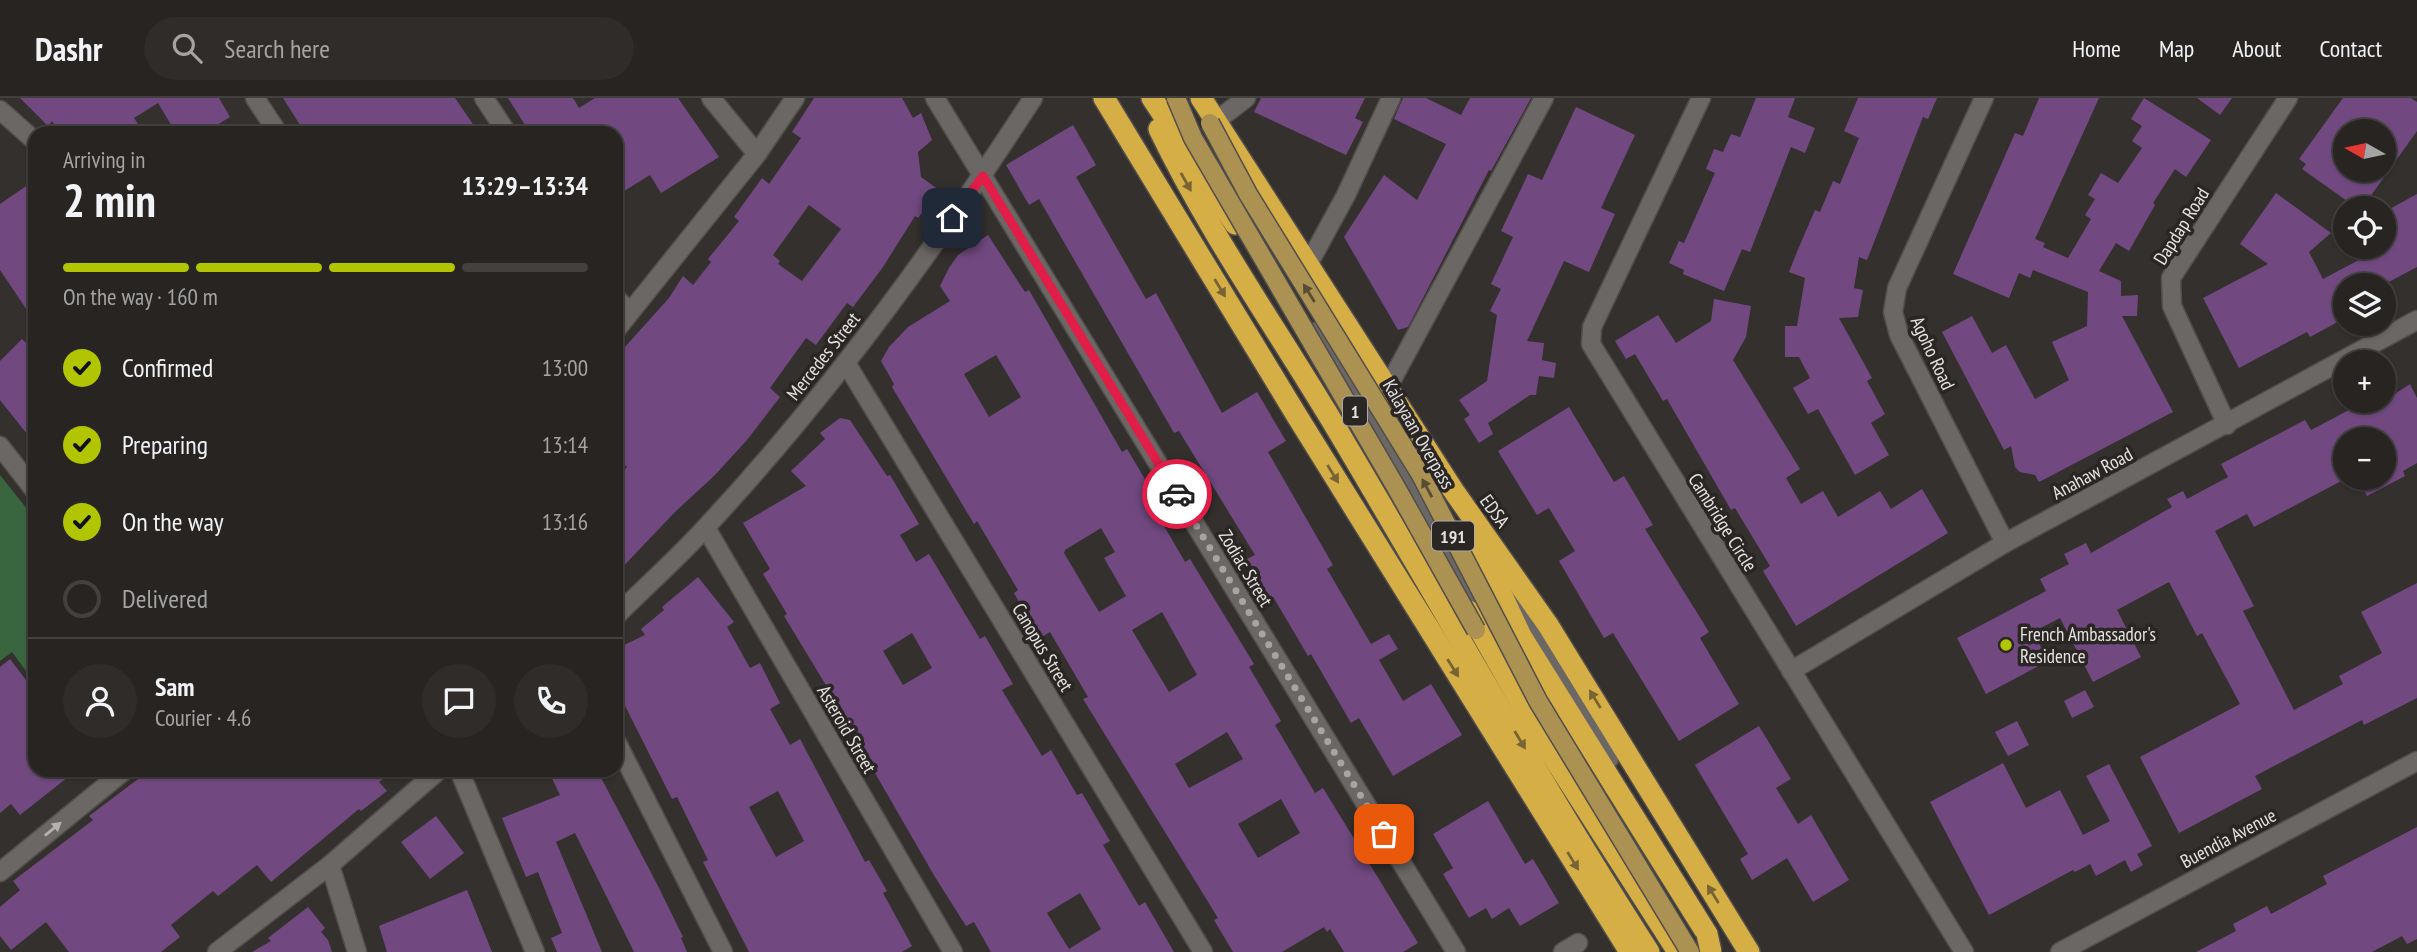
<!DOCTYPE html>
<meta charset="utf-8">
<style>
body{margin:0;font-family:"PT Sans Narrow",sans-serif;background:#2f2c2a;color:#f1f3f6;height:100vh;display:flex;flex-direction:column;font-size:26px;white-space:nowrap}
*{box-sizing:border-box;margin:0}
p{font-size:23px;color:#a4a4a5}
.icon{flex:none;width:38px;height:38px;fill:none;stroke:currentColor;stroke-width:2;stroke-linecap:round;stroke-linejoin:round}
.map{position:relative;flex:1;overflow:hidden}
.panel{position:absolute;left:28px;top:28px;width:595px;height:651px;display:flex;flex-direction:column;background:#272422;border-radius:21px;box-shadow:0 2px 5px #0004,0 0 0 2px #434140}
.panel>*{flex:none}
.needle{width:46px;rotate:279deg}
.buttons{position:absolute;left:2333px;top:21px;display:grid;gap:14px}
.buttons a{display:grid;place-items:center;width:63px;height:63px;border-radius:50%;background:#272422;box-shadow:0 2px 5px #0004,0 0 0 2px #434140;font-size:35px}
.pin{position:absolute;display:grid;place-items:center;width:60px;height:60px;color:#fff;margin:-30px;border-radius:14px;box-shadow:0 4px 10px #0006}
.courier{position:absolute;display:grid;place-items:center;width:70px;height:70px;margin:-35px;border:5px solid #e11d48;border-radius:50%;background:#fff;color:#222;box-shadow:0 2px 9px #0007}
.summary em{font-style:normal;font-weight:700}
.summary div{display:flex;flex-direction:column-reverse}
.summary{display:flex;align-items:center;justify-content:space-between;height:119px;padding:0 35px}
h1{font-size:46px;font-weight:700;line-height:52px}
.bar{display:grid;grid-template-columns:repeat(4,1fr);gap:10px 7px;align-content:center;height:84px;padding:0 35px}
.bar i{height:9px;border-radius:5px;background:#434140}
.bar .active{background:#b1c500}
.bar p{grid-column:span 4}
.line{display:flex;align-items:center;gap:18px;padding:0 35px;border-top:2px solid #434140}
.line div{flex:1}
.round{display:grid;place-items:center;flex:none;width:74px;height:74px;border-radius:37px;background:#2f2c2a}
ol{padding:0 35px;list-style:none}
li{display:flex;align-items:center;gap:21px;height:77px}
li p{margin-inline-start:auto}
li .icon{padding:7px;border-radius:50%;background:#b1c500;color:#111;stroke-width:4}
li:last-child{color:#a4a4a5}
li i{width:38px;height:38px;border:4px solid #434140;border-radius:50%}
header{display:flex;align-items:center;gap:42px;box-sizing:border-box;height:98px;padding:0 35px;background:#272422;border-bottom:2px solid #434140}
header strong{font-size:33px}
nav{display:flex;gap:38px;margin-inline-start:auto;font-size:24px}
.search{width:490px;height:63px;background:#2f2c2a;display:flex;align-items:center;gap:18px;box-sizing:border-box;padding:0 24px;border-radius:38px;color:#a4a4a5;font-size:26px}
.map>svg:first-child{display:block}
</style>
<header>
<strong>Dashr</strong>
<div class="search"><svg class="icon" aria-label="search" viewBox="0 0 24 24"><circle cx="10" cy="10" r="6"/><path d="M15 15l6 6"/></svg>Search here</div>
<nav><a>Home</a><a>Map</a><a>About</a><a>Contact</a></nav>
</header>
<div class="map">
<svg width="2417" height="854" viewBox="0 0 2417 854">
<rect width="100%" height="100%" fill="#34302e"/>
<polygon fill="#39663e" points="0,377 35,421 35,585 12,554 0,563"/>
<g fill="#714980" fill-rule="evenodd">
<polygon points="20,0 219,0 230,19 204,35 176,35 158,5 134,20 144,35 60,35 52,23 48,28"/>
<polygon points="283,0 455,0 479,35 305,35"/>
<polygon points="508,0 573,0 579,10 595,0 678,0 719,59 661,95 650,77 616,98 616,35 530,35"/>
<path d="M814,0h88l11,20 8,-5 11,27 -14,12 3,25 18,13 -21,28 -3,-2 -32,51 -30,40 -6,-4 -31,42 -10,-7 -36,50 10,9 -33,43 -33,36 -39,36 -59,62v-96l11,-11 -11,-10v-100l53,-59 14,-22 10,9 18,-23 -3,-3 31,-38 -5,-4 28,-39 7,6 32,-46 -9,-6zM809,107l32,24 -39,52 -24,-17 2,-3 -7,-6z"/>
<polygon points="1261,0 1365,0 1355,20 1363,24 1346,57 1254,14"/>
<polygon points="1403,0 1426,0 1461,17 1470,0 1531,0 1491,73 1489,72 1408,229 1398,232 1344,139 1384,77 1417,102 1446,46 1394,21"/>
<polygon points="1756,0 1795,0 1788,19 1815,30 1805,55 1791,49 1750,154 1742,151 1724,193 1683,176 1684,172 1669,165 1679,143 1684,145 1715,75 1706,71 1714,51 1723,54 1731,36 1740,39"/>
<polygon points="1858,0 1937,0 1928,21 1923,19 1867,162 1859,159 1854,190 1863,192 1858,219 1839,220 1872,280 1867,283 1885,316 1871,325 1889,357 1855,377 1818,311 1808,316 1793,290 1810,280 1799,259 1785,259 1785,228 1797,228 1805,180 1789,174 1799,149 1815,112 1820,114 1833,83 1840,86 1859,40 1844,33"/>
<polygon points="2039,0 2099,0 2035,141 2045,145 2043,149 2068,160 2091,121 2085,117 2095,101 2088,97 2101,75 2118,85 2142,50 2132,43 2142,28 2131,21 2144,0 2211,42 2186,79 2175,71 2153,105 2155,107 2129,153 2116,145 2099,173 2121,183 2121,198 2138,197 2137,218 2122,218 2173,314 2039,384 2035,377 2020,374 2015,369 2011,348 2004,352 1942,234 1972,218 1992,255 2006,247 2035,301 2069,282 2052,244 2087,228 2088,194 2033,172 2030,180 2019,175 2009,200 1953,176 2015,35 2023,38"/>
<polygon points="2197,0 2232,0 2220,17"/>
<path d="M2343,0h68l6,4v29l-55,77h-5l-55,-39 4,-5 -7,-5zM2345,33h39v39h-39z"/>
<polygon points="1576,9 1635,37 1601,110 1615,116 1589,174 1564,163 1527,243 1544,245 1542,262 1556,265 1554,280 1539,278 1536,297 1530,297 1488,325 1493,336 1479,345 1464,321 1470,317 1459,302 1487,283 1497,217 1490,213 1501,191 1491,186 1513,139 1501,133 1528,76 1542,82"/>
<polygon points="1073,27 1096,67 1076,79 1146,201 1156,195 1222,315 1257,294 1286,343 1268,354 1333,467 1327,471 1371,546 1389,536 1398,551 1379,562 1403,603 1431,586 1462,637 1393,678 1359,620 1351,625 1311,556 1308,558 1275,502 1272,504 1247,461 1255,457 1179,333 1174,335 1039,101 1029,107 1006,67"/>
<polygon points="35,82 35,224 0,172 0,106"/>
<polygon points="2276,95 2331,135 2309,154 2323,181 2374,154 2371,149 2384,149 2384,114 2417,96 2417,169 2383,187 2345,187 2345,220 2310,239 2307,234 2239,270 2203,200 2268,166 2240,146"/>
<path d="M988,137l37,57 4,-2 93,162 5,-3 28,47 -6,4 36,62 5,-3 64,105 -5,3 32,54 -6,4 40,68 8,-5 95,155 -15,9h-59l-14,-23 -3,3 -3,-5 -42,25h-49l-19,-32 4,-2 -135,-219 5,-2 -38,-65 -10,6 -26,-45 4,-3 -41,-69 -3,3 -82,-137 2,-3 -13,-23 8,-14 19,-20 42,-26 -10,-15 9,-18 9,-13zM996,257l25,42 -32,20 -25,-43zM1101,430l14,24 -11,6 22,38 -27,16 -35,-59 1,-3zM1162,514l35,63 -28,17 -37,-62zM1227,634l16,27 -54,29 -14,-24zM1281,701l19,34 -42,25 -20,-34z"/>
<polygon points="1714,201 1751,208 1746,239 1733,262 1800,371 1786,380 1801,406 1823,393 1838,419 1880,393 1891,411 1922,391 1948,435 1796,528 1763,473 1770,468 1735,410 1731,412 1667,301 1663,303 1635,256 1626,261 1615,243 1658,217 1676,245 1711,223"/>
<polygon points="22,241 35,253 35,346 0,302 0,263"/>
<polygon points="2410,286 2417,300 2417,365 2403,373 2405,378 2367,398 2358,380 2384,380 2384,341 2345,341 2345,381 2254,429 2247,416 2215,433 2254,508 2243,513 2294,612 2343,586 2339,578 2382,555 2361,514 2417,485 2417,600 2364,627 2362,622 2255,678 2262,691 2179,735 2140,659 2240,606 2202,535 2197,538 2169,484 2117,512 2141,559 2093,584 2060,520 2033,534 2048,563 1986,596 1957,540 2046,493 2040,481 2069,466 2064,456 2086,445 2091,455 2172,409 2167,401 2183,393 2187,401 2228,379 2221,366 2305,322 2311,332 2366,303 2384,303"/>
<polygon points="1569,309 1614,384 1624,378 1653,427 1645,431 1709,534 1700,540 1739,606 1679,643 1613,535 1604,540 1559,463 1575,453 1549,410 1537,417 1498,353"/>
<path d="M840,320l10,2 37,56 3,-1 29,49 -19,11 16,27 13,-8 51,85 5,-3 28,48 -11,6 40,66 9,-6 26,45 5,-2 28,48 -7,4 36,61 6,-4 29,50h-183l-17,-30 -8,4 -31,-49 -60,-104 3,-2 -94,-155 3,-2 -24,-40 7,-5 -27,-46 63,-37 -15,-15 34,-32 -5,-6zM912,535l20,35 -29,17 -20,-34zM1080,795l21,36 -32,20 -22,-36z"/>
<path d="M698,479l36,45 -7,5 23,41 10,-5 20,40 -10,6 20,36 10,-6 65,123 4,-2 18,31 -4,2 29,53 -10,6h-153l-46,-90 5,-2 -31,-63 -5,2 -56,-111v-39l29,-14 -4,-6 23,-19 -2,-3zM778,693l26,50 -28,16 -27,-50z"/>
<polygon points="10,561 35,594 35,672 77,672 20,717 11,706 0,715 0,569"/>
<polygon points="2085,592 2094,609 2072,620 2064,603"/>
<polygon points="2017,623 2029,647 2008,658 1995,634"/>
<polygon points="1759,628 1791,681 1776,690 1798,726 1811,717 1849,782 1813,804 1787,760 1752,782 1740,761 1748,756 1695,667"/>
<polygon points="2003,665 2026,710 2060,692 2083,737 2110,723 2086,678 2109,666 2152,748 2137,756 2143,767 2131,774 2125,762 2096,778 2090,766 2075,774 2073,772 1989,817 1930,704"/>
<polygon points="150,672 394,672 379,684 387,693 361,713 359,711 271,784 257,767 218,798 213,793 171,827 180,839 161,854 69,854 46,824 11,852 0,838 0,809 20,792 13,783 93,722 89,718"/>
<polygon points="548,672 597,672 658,788 683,839 681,840 687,854 634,854 575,735 556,744 602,854 557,854 551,840 562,835 538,774 526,779 502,720 560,697"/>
<polygon points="1488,703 1525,766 1533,761 1559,805 1520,828 1509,810 1492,821 1486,810 1469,820 1443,776 1453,770 1433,736"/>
<polygon points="436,718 464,755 430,781 401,744"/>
<polygon points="2417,729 2417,841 2407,846 2402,838 2372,854 2196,854 2236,833 2233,826 2267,808 2271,816 2327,786 2323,778"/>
<polygon points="467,792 492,854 387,854 379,828"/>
<polygon points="308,809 325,830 321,834 328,842 332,854 252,854 271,843 268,840"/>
</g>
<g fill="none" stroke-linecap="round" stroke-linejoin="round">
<g stroke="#504d4b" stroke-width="21">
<g id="minor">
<polyline points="255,0 278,35"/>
<polyline points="484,0 507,35"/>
<polyline points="711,0 757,56"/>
<polyline points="935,0 1456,854"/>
<polyline points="1701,0 1592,229 1591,246 1964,854"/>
<polyline points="1984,0 1897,190 1893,214 1899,237 2005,445"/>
<polyline points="0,12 35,43"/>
<polyline points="1216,23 1246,0"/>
<polyline points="1309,165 1346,97 1391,0"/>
<polyline points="616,200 630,214"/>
<polyline points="616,232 757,56 795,0"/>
<polyline points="1315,234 1487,526"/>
<polyline points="846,265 1203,854"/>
<polyline points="1388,289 1544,0"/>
<polyline points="2227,327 2172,208 2171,180 2288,0"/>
<polyline points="0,348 35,393"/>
<polyline points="706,430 953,854"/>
<polyline points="1501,476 1609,661"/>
<path d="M616,518c30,-30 62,-58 90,-89 123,-132 230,-279 327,-429"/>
<polyline points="1791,573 2005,445 2417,222"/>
<polyline points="616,643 723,854"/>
<polyline points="459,672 535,854"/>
<polyline points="330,767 357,854"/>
<polyline points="0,774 125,672"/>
<polyline points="217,854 330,767 439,672"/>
<polyline points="1563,854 1578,845"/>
<polyline points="2060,854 2417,663"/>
</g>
</g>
<g stroke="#504d4b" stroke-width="24">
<g id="highway">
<polyline points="1104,0 1297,318 1630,854"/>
<polyline points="1152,0 1235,126"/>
<polyline points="1201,0 1453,392 1548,527 1749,854"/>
<path d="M1159,31c53,110 125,210 186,314 101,170 197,343 304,509"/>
<polyline points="1476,442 1521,538 1707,836"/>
<polyline points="1469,513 1539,637 1678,854"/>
</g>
</g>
<use href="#minor" stroke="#6b6764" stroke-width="18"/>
<use href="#highway" stroke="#d6ae46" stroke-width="21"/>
<g stroke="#504d4b" stroke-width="21" stroke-linecap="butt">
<g id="major-bridge">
<polyline points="1176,0 1193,40 1397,391 1476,532"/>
<polyline points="1210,25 1248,96 1421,377 1538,603 1690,854"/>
</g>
</g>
<g stroke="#504d4b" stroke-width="24" stroke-linecap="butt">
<polyline id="highway-bridge" points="1707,836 1711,854"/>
</g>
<use href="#major-bridge" stroke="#ab9252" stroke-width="18"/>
<use href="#highway-bridge" stroke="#d6ae46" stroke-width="21"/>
</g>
<defs><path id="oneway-solid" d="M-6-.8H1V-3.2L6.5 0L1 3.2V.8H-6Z" transform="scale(1.75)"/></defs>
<g fill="#776333">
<use href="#oneway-solid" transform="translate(1186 84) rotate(61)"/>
<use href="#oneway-solid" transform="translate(1220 190) rotate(59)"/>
<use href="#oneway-solid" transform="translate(1333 376) rotate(58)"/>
<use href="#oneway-solid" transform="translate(1453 570) rotate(58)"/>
<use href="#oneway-solid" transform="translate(1595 601) rotate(-122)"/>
<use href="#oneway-solid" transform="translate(1520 642) rotate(59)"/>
<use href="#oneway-solid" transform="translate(1573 763) rotate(58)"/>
<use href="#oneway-solid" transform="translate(1713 796) rotate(-122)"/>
</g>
<g fill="#574c34">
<use href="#oneway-solid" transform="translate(1309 195) rotate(-122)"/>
<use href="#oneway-solid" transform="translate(1427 390) rotate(-118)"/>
</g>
<use fill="#b4b1af" href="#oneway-solid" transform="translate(53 731) rotate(-39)"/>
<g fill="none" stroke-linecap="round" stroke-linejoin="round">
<polyline stroke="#a7a4a2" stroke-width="7" stroke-dasharray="0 12.6" points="1177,396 1384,736"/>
<polyline stroke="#e11d48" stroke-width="9" points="952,120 983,78 1177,396"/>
</g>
<circle fill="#b1c500" stroke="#2a2624" stroke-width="2.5" cx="2006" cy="547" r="7"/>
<g text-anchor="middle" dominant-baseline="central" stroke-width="7" stroke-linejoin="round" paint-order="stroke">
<g fill="#2a2624" stroke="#adaaa8" stroke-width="2">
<rect x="1343" y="298.5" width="24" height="29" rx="5"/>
<rect x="1432" y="423.5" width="42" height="29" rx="5"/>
</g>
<g font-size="18" font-weight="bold" fill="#e5e2e1">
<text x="1355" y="313">1</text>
<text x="1453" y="438">191</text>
</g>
<g font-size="19" fill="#e5e2e1" stroke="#2a2624">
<text transform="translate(2181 128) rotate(-58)">Dapdap Road</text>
<text transform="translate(1933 255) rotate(65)">Agoho Road</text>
<text transform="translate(823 258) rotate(-52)">Mercedes Street</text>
<text transform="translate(1419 336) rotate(60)">Kalayaan Overpass</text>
<text transform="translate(2092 375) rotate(-28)">Anahaw Road</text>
<text transform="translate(1495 413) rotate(54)">EDSA</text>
<text transform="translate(1723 424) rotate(58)">Cambridge Circle</text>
<text transform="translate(1246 470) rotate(59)">Zodiac Street</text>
<text transform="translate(1043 549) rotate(59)">Canopus Street</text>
<text transform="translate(847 631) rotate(60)">Asteroid Street</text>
<text transform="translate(2228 740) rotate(-28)">Buendia Avenue</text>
</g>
<g font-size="19" fill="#e5e2e1" stroke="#2a2624" text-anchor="start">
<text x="2020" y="536">French Ambassador's<tspan x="2020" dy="22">Residence</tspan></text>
</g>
</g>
</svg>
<div class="buttons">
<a><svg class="needle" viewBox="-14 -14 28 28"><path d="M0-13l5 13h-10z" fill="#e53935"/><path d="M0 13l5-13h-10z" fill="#a4a4a5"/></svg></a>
<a><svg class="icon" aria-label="locate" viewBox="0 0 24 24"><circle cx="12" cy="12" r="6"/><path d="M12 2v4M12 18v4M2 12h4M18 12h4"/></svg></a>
<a><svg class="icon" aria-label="layers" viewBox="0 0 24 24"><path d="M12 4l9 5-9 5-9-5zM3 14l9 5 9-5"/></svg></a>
<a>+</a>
<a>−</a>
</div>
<div class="pin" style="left:1384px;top:736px;background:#ea580c"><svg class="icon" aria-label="bag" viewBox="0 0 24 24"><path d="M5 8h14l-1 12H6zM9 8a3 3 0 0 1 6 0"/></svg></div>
<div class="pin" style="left:952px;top:120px;background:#1f2937"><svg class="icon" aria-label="home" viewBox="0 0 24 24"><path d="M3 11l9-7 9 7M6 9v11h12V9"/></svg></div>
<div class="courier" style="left:1177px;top:396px"><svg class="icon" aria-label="car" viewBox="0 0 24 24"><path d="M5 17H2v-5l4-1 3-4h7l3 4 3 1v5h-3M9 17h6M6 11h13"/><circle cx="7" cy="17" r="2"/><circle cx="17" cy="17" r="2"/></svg></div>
<section class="panel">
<div class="summary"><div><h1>2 min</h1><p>Arriving in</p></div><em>13:29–13:34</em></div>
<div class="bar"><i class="active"></i><i class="active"></i><i class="active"></i><i></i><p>On the way · 160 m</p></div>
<ol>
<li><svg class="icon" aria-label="check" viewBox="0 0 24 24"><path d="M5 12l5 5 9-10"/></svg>Confirmed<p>13:00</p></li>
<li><svg class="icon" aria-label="check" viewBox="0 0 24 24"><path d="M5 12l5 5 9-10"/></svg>Preparing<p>13:14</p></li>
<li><svg class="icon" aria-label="check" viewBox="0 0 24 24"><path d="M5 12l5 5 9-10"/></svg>On the way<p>13:16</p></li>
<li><i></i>Delivered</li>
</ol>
<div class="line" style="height:126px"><a class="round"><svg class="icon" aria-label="person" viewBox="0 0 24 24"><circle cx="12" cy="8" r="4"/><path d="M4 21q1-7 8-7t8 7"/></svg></a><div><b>Sam</b><p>Courier · 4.6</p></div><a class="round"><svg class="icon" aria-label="chat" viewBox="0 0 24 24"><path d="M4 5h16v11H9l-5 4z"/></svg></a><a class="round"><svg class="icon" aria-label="phone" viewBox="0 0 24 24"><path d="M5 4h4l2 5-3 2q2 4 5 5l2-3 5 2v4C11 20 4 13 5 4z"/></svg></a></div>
</section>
</div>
